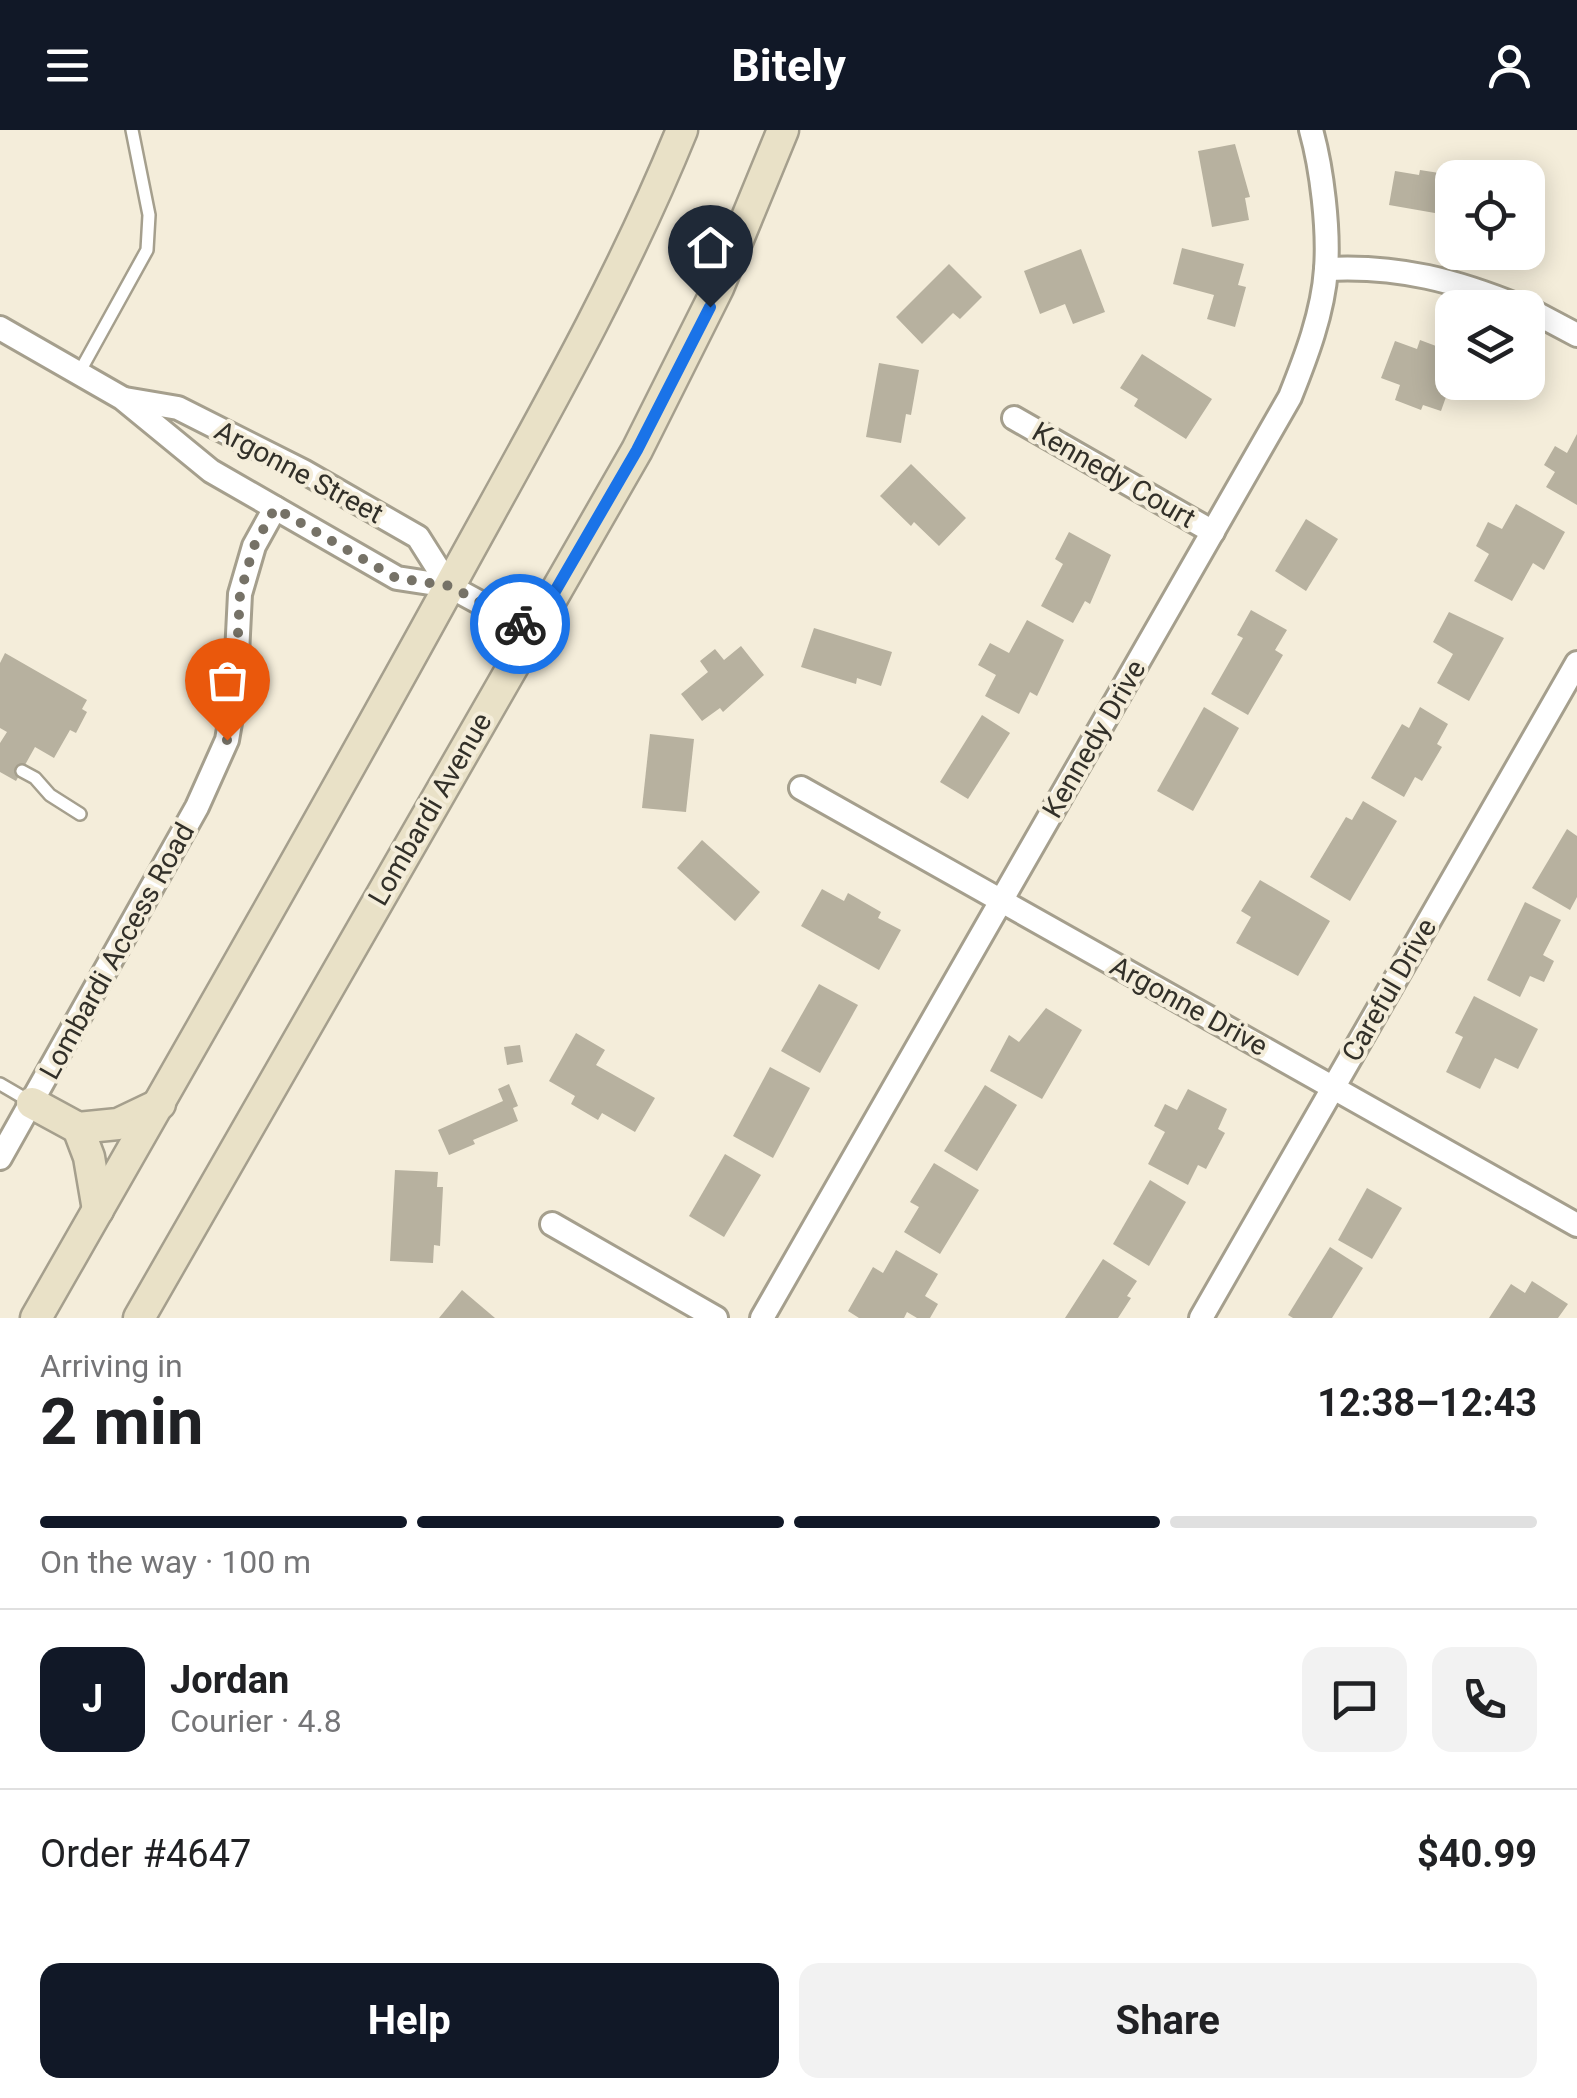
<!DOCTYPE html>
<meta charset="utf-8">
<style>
body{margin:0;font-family:Roboto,sans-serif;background:#f2f2f2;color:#202124;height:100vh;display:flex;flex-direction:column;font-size:38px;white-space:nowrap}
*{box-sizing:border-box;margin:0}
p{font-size:32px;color:#757577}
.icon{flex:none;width:55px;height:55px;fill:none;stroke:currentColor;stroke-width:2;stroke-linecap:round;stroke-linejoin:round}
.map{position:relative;height:1188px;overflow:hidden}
.drawer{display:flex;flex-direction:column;background:#fff;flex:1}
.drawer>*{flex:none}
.tools{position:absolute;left:1435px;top:30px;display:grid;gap:20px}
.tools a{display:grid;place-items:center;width:110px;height:110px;border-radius:20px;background:#fff;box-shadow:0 5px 25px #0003;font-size:50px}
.pin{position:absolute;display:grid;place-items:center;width:85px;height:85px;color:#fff;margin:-102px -42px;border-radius:50% 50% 50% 0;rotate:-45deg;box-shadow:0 0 10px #0007}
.pin .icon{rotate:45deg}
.courier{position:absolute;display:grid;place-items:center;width:100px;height:100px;margin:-50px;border:8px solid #1a73e8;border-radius:50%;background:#fff;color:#222;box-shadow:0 2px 12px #0007}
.head em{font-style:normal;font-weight:700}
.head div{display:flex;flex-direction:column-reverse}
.head{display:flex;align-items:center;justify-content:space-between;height:170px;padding:0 40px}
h1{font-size:65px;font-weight:700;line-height:75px}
.bar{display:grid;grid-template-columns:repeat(4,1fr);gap:15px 10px;align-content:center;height:120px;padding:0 40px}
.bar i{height:12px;border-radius:8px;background:#e0e0e0}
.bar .selected{background:#111827}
.bar p{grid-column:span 4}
.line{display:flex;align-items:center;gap:25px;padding:0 40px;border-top:2px solid #e0e0e0}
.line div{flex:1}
.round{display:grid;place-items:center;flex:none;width:105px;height:105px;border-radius:20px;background:#f2f2f2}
.primary-button{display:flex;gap:20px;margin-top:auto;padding:20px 40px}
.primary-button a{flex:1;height:115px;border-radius:20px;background:#111827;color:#fff;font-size:40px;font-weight:700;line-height:115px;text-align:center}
.primary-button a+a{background:#f2f2f2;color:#202124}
header{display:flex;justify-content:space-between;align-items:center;height:130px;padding:0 40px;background:#111827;color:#fff;font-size:45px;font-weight:700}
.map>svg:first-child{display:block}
</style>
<header><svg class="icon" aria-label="menu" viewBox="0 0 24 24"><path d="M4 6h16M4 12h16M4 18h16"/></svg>Bitely<svg class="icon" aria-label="person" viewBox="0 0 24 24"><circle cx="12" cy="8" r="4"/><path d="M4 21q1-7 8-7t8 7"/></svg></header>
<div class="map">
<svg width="1577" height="1188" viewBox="0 0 1577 1188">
<rect width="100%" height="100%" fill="#f4edda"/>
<g fill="#b7b19f">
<polygon points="1235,14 1250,67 1245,68 1249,90 1212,97 1198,21"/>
<polygon points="1420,40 1452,45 1452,86 1389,75 1395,41 1419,45"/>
<polygon points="1182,118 1244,134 1238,155 1246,157 1235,197 1207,189 1214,165 1173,154"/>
<polygon points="1081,119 1105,182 1073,194 1065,174 1040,184 1024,141"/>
<polygon points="949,134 982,167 960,189 953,183 922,214 896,187"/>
<polygon points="1420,210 1452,222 1452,250 1441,281 1423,275 1421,280 1395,270 1400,255 1381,248 1395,211 1417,219"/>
<polygon points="1142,224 1212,269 1186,309 1134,276 1138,269 1120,258"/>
<polygon points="879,233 919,240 911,285 906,284 901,313 866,307"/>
<polygon points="1577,304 1577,375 1546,357 1555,342 1544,335 1555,316 1567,323"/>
<polygon points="911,334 966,388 939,416 914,392 911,396 880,366"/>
<polygon points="1516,374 1565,402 1544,440 1533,433 1512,471 1474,451 1489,424 1476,416 1488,392 1502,399"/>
<polygon points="1306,389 1338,409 1306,461 1275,441"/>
<polygon points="1069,402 1111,425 1090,474 1085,471 1073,493 1041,476 1063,434 1055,429"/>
<polygon points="1251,480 1287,500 1275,520 1283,525 1248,585 1211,564 1243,508 1237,505"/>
<polygon points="1449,482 1504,508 1469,571 1437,553 1453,524 1433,512"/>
<polygon points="1027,490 1064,510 1037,566 1030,562 1019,584 985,566 996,545 978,535 990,513 1009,523"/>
<polygon points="814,498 892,522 881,556 857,548 856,554 801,537"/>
<polygon points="741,516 764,545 723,582 720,578 702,591 681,564 708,542 700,531 715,519 724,530"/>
<polygon points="5,523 87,570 82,579 87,582 76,603 70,600 54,628 35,617 16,651 0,642 0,613 7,602 0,598 0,533"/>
<polygon points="1204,577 1239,598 1193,681 1157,661"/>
<polygon points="1420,577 1448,594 1437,614 1442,617 1422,651 1415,647 1404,667 1371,648 1402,594 1409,598"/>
<polygon points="982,585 1010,603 968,669 940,652"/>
<polygon points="650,604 694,609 686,682 642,678"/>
<polygon points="1363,671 1397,691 1350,771 1310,747 1346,687 1352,690"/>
<polygon points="1567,699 1577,706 1577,767 1570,780 1532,758"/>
<polygon points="702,710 760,762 735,791 677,738"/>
<polygon points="1260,750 1330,791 1298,846 1236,813 1251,787 1241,781"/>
<polygon points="822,759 844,771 848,763 881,782 878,788 901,800 879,840 801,796"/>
<polygon points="1525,772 1561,790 1543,825 1554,831 1544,852 1530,846 1520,867 1487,850"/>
<polygon points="819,854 858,875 820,943 781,921"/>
<polygon points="1474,866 1538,899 1518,939 1495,928 1480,959 1446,942 1463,907 1455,903"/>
<polygon points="1046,878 1082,900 1042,969 990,941 1009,905 1019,912"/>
<polygon points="576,903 605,920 596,935 655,968 635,1002 602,983 598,990 571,974 575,966 549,951"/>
<polygon points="520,915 523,932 507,935 504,917"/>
<polygon points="770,937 810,958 773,1028 733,1006"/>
<polygon points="509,954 518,976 513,978 518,991 473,1010 475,1014 449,1025 438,1000 503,971 498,959"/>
<polygon points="985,955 1017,975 977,1041 944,1021"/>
<polygon points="1188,959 1227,979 1218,999 1225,1003 1206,1039 1198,1035 1188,1055 1148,1034 1165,1002 1154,996 1165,974 1177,980"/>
<polygon points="725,1024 761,1045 724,1107 689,1086"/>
<polygon points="934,1033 979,1060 940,1124 904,1102 919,1077 910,1072"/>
<polygon points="395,1040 438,1042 437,1057 443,1057 440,1116 434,1115 433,1133 390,1131"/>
<polygon points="1150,1050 1186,1072 1149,1136 1113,1114"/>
<polygon points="1367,1058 1402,1078 1372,1129 1338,1110"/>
<polygon points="1330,1117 1363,1138 1332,1188 1293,1188 1288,1185"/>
<polygon points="896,1120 938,1144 925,1166 938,1174 930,1188 917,1188 907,1182 904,1188 859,1188 848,1181 873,1137 883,1143"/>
<polygon points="1103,1129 1137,1151 1127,1166 1131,1168 1118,1188 1065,1188"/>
<polygon points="1532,1151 1568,1174 1558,1188 1489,1188 1511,1154 1525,1163"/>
<polygon points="462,1160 495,1188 439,1188"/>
</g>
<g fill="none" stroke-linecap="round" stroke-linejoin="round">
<g stroke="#a59f8d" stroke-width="16">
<g id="service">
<polyline points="79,243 147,120 149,85 132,0"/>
<polyline points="22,641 35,648 50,665 80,684"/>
<polyline points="0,954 31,972"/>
</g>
</g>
<g stroke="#a59f8d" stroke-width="28">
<g id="minor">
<path d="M1326,139c73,-4 131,12 197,39"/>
<polyline points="1528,179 1577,205"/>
<polyline points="0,198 122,268 211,341 397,448 449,456 532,501"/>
<polyline points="125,269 178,278 303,341 418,407 449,456"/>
<polyline points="1014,288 1213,402"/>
<polyline points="801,658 1577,1095"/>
<polyline points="0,1028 197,677 227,610 235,564 240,464 254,416 275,378"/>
<polyline points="552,1094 716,1188"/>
<path d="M762,1188l528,-921c16,-40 33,-84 36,-128 3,-40 -4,-100 -15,-139"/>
<polyline points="1201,1188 1577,533"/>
</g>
</g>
<g stroke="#a59f8d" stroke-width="35">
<g id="secondary">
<polyline points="32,973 78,998 118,994 160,974"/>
<polyline points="78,998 89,1027 98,1080"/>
<path d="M36,1188c139,-243 278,-485 413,-731 82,-150 168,-297 233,-457"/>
<polyline points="139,1188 637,320 718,158 783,0"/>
</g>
</g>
<use href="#service" stroke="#fff" stroke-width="11"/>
<use href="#minor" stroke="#fff" stroke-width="22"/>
<use href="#secondary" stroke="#e9e1c7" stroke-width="30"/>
</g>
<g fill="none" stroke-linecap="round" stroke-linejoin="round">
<polyline stroke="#767267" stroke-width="10" stroke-dasharray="0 18" points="227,610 235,564 240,464 254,416 275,378 396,448 450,456 520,494"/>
<polyline stroke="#1a73e8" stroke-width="12" points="520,494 532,501 637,320 710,177"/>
</g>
<g text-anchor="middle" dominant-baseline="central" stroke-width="8" stroke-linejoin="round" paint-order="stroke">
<g font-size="28" fill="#323029" stroke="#f4edda">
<text transform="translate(299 342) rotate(28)">Argonne Street</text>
<text transform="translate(1114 345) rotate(30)">Kennedy Court</text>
<text transform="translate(1094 609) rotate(-60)">Kennedy Drive</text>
<text transform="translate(430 679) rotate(-60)">Lombardi Avenue</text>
<text transform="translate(117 821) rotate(-61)">Lombardi Access Road</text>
<text transform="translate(1389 860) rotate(-60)">Careful Drive</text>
<text transform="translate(1189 876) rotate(29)">Argonne Drive</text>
</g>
</g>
</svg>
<div class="tools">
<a><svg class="icon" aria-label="locate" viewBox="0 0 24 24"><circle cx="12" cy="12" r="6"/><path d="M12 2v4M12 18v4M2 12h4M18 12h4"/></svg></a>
<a><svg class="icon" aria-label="layers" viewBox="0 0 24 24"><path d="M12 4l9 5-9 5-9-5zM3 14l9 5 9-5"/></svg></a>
</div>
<div class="pin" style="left:227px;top:610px;background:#ea580c"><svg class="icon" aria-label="bag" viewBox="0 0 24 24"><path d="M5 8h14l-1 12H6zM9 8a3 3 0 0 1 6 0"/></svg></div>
<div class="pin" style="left:710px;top:177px;background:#1f2937"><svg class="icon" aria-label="home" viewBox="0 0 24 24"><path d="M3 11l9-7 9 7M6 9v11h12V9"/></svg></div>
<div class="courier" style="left:520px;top:494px"><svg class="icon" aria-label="bike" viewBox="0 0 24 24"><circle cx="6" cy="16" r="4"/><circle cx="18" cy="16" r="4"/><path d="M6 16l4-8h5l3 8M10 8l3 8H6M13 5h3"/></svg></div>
</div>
<section class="drawer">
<div class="head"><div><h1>2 min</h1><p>Arriving in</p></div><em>12:38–12:43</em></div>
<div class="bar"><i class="selected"></i><i class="selected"></i><i class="selected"></i><i></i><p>On the way · 100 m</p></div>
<div class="line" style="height:180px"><b class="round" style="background:#111827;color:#fff">J</b><div><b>Jordan</b><p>Courier · 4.8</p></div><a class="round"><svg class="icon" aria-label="chat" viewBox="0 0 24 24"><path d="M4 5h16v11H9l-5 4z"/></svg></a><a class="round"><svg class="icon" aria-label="phone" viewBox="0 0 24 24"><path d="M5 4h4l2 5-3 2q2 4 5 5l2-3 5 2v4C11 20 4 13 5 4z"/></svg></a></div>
<div class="line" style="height:130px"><div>Order #4647</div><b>$40.99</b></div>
<div class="primary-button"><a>Help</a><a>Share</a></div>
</section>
